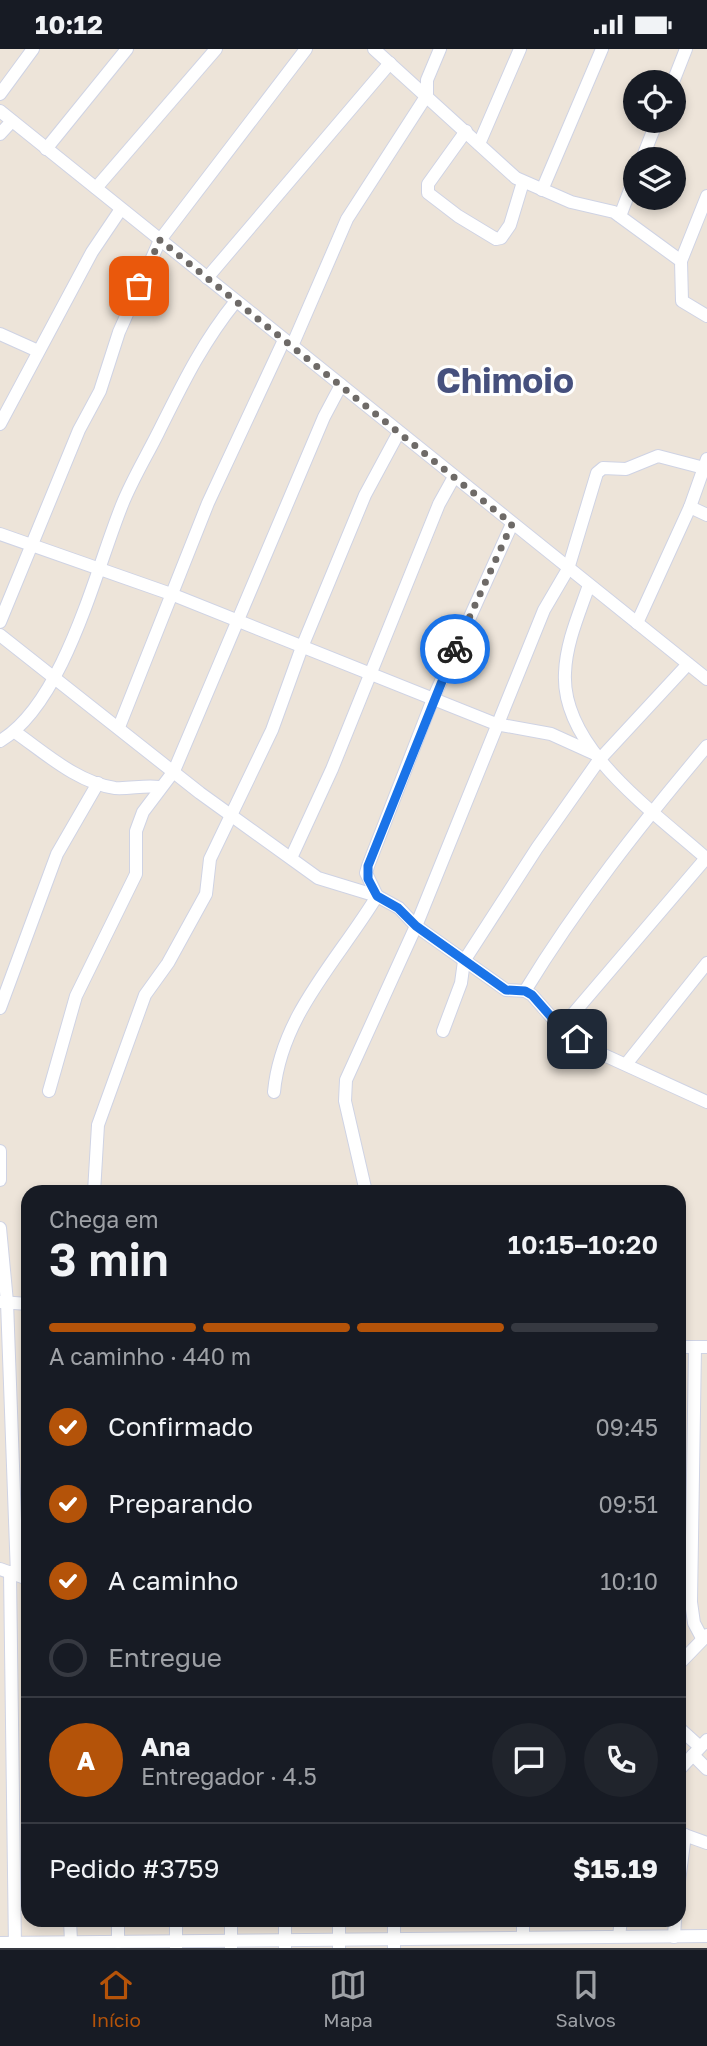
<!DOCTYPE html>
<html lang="pt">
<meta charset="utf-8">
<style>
body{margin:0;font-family:"Golos Text",sans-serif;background:#20242c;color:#f1f3f6;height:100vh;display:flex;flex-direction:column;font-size:26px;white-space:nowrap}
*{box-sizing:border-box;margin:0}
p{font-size:23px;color:#9ea1a6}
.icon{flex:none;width:38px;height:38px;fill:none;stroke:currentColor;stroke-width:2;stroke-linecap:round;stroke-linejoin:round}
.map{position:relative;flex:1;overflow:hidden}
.panel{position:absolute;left:21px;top:1136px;width:665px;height:742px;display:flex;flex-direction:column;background:#171b24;border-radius:21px;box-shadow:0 4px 10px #0003}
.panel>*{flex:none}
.tools{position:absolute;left:623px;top:21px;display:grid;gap:14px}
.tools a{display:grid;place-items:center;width:63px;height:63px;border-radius:50%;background:#171b24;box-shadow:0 4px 10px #0003;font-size:35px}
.pin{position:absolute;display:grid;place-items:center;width:60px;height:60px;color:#fff;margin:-30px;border-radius:14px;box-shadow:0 4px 10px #0006}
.courier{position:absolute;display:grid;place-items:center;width:70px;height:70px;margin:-35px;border:5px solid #1a73e8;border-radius:50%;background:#fff;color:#222;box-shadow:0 2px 9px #0007}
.summary em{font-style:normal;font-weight:600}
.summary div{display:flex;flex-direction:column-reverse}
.summary{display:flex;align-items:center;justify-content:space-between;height:119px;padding:0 28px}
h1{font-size:46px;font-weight:600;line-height:52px}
.bar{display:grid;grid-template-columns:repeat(4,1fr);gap:10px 7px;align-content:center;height:84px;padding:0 28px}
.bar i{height:9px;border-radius:5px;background:#363941}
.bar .active{background:#b45309}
.bar p{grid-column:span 4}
.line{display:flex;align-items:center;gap:18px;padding:0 28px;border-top:2px solid #363941}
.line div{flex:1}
.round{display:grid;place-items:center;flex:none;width:74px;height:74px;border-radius:37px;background:#20242c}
ol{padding:0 28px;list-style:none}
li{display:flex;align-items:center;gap:21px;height:77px}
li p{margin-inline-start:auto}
li .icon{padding:7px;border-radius:50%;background:#b45309;color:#fff;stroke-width:4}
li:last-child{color:#9ea1a6}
li i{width:38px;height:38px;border:4px solid #363941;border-radius:50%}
.status{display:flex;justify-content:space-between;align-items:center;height:49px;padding:0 35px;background:#171b24;direction:ltr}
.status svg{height:19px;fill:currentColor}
.menu{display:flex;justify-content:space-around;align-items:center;height:98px;border-top:2px solid #363941;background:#171b24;font-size:19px;color:#9ea1a6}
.menu a{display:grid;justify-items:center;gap:4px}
.menu .active{color:#b45309}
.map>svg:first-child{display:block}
</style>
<div class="status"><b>10:12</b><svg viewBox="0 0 49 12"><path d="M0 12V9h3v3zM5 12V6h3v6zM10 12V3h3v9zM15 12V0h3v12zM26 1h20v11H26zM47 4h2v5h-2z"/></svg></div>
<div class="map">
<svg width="707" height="1899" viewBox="0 0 707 1899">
<rect width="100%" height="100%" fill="#ede4d9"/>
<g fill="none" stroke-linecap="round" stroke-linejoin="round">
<g stroke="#cfd3e4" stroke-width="14">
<g id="minor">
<polyline points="374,0 516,129 571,153 614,163 681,212 682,252 707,267"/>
<polyline points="673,33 686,0"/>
<polyline points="0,45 33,0"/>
<polyline points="0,62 707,630"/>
<polyline points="466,82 428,135 428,144 458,167 496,190 501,189 510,176 523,133"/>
<polyline points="0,85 12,72"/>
<polyline points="479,95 520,0"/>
<polyline points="46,100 127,0"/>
<polyline points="642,110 657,72"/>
<polyline points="96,139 216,0"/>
<polyline points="542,141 602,0"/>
<polyline points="620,167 635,128"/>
<polyline points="681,212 707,147"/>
<polyline points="207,229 390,14"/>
<polyline points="0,285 38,302"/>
<polyline points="292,297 347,170 427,46 427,31 440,0"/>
<polyline points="0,375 92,203 121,160"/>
<polyline points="690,458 707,466"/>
<polyline points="0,485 171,545 496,675 551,685 593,704"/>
<path d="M589,536c-10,29 -23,58 -24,88 -4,76 91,140 142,186"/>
<polyline points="0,573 79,381 100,342 119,283 160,191 306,0"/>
<polyline points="637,574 690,458 707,410"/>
<polyline points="0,586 200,744 318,829 377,847 399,859 416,877 506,941 525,942 532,946 561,979 593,1001 707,1053"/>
<polyline points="119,678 208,454 284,291"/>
<path d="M15,683c30,21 63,51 100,56 15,1 29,-3 44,-1"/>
<path d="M0,692c64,-38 95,-169 122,-236 10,-25 24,-48 36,-72 24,-48 44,-90 78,-132"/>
<polyline points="291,809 332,720 439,455 454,428"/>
<path d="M525,942c53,-87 116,-167 182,-245"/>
<polyline points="0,959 57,805 98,734"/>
<polyline points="561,979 707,808"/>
<polyline points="443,982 461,934 464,912 537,799 599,711 688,615"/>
<polyline points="627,1014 707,914"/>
<polyline points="49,1042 76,947 136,825 136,782 143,763 174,722 324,368 341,336"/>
<path d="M274,1043c7,-77 65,-133 103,-196l-11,-23 2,-7 65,-167 79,-175"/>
<polyline points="0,1102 0,1131"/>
<polyline points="94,1143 98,1076 145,946 168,914 206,845 210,810 272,681 302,598 365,446 399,383"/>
<polyline points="366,1143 345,1052 346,1031 416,877 544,561 568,520 597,424 603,419 626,420 658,407 704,419"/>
<polyline points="0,1179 7,1253 17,1526"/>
<polyline points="0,1253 28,1255"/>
<polyline points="679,1298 707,1298"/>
<polyline points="695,1298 691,1553 694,1574 702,1589"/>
<polyline points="0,1520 28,1530"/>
<polyline points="10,1523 15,1899"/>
<polyline points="679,1615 707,1586"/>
<polyline points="679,1679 700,1698"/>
<polyline points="693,1706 707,1720"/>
<polyline points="679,1721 707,1691"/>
<polyline points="679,1784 707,1794"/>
<polyline points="679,1832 685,1786"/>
<polyline points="70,1871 71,1893"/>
<polyline points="118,1871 118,1893"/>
<polyline points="176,1871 176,1898"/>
<polyline points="231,1871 231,1898"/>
<polyline points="285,1871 285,1899"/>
<polyline points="339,1871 339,1899"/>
<polyline points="394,1871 394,1899"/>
<polyline points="523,1871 523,1888"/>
<polyline points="619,1887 621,1871"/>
<polyline points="674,1888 675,1871"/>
<polyline points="0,1894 707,1887"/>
</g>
</g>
<use href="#minor" stroke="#fff" stroke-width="12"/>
</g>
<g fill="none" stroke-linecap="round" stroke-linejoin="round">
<polyline stroke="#6e6a67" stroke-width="7" stroke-dasharray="0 12.6" points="139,237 160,191 512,475 455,600"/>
<polyline stroke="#1a73e8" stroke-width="9" points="455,600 368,817 368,830 377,847 398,859 416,877 506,941 525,942 532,946 561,979 577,990"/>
</g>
<g text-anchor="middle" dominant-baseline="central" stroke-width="6" stroke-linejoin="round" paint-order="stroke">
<g font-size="35" font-weight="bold" fill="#46507d" stroke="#fff">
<text x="505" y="331">Chimoio</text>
</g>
</g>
</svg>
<div class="tools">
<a><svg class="icon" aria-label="locate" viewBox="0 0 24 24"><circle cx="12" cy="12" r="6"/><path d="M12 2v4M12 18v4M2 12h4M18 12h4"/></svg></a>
<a><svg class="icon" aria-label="layers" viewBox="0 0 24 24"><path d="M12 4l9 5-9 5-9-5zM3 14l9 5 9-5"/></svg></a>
</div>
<div class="pin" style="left:139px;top:237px;background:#ea580c"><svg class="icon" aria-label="bag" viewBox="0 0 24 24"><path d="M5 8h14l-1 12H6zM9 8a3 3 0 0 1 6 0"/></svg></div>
<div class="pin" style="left:577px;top:990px;background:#1f2937"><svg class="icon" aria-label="home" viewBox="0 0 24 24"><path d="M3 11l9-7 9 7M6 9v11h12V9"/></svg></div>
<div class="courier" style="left:455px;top:600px"><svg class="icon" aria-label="bike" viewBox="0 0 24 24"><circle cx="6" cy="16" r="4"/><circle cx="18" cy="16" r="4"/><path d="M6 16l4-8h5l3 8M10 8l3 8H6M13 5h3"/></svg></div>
<section class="panel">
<div class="summary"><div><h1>3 min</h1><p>Chega em</p></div><em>10:15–10:20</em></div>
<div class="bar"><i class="active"></i><i class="active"></i><i class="active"></i><i></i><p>A caminho · 440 m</p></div>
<ol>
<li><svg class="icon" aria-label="check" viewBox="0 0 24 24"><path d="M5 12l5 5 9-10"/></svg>Confirmado<p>09:45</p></li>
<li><svg class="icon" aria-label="check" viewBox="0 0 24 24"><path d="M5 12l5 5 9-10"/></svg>Preparando<p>09:51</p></li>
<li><svg class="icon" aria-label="check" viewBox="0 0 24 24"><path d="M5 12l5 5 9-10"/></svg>A caminho<p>10:10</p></li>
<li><i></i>Entregue</li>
</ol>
<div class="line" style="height:126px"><b class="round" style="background:#b45309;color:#fff">A</b><div><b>Ana</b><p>Entregador · 4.5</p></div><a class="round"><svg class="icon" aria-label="chat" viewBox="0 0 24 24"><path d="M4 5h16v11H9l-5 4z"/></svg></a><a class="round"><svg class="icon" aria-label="phone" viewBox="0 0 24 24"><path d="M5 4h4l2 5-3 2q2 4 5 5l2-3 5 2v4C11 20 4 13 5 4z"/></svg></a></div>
<div class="line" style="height:91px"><div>Pedido #3759</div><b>$15.19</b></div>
</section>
</div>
<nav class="menu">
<a class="active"><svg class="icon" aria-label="home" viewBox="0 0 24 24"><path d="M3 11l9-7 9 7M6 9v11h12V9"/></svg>Início</a>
<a><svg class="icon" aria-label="map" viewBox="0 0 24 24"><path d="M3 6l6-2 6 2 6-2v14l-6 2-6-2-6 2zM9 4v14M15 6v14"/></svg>Mapa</a>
<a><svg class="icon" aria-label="saved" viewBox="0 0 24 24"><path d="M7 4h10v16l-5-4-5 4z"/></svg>Salvos</a>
</nav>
